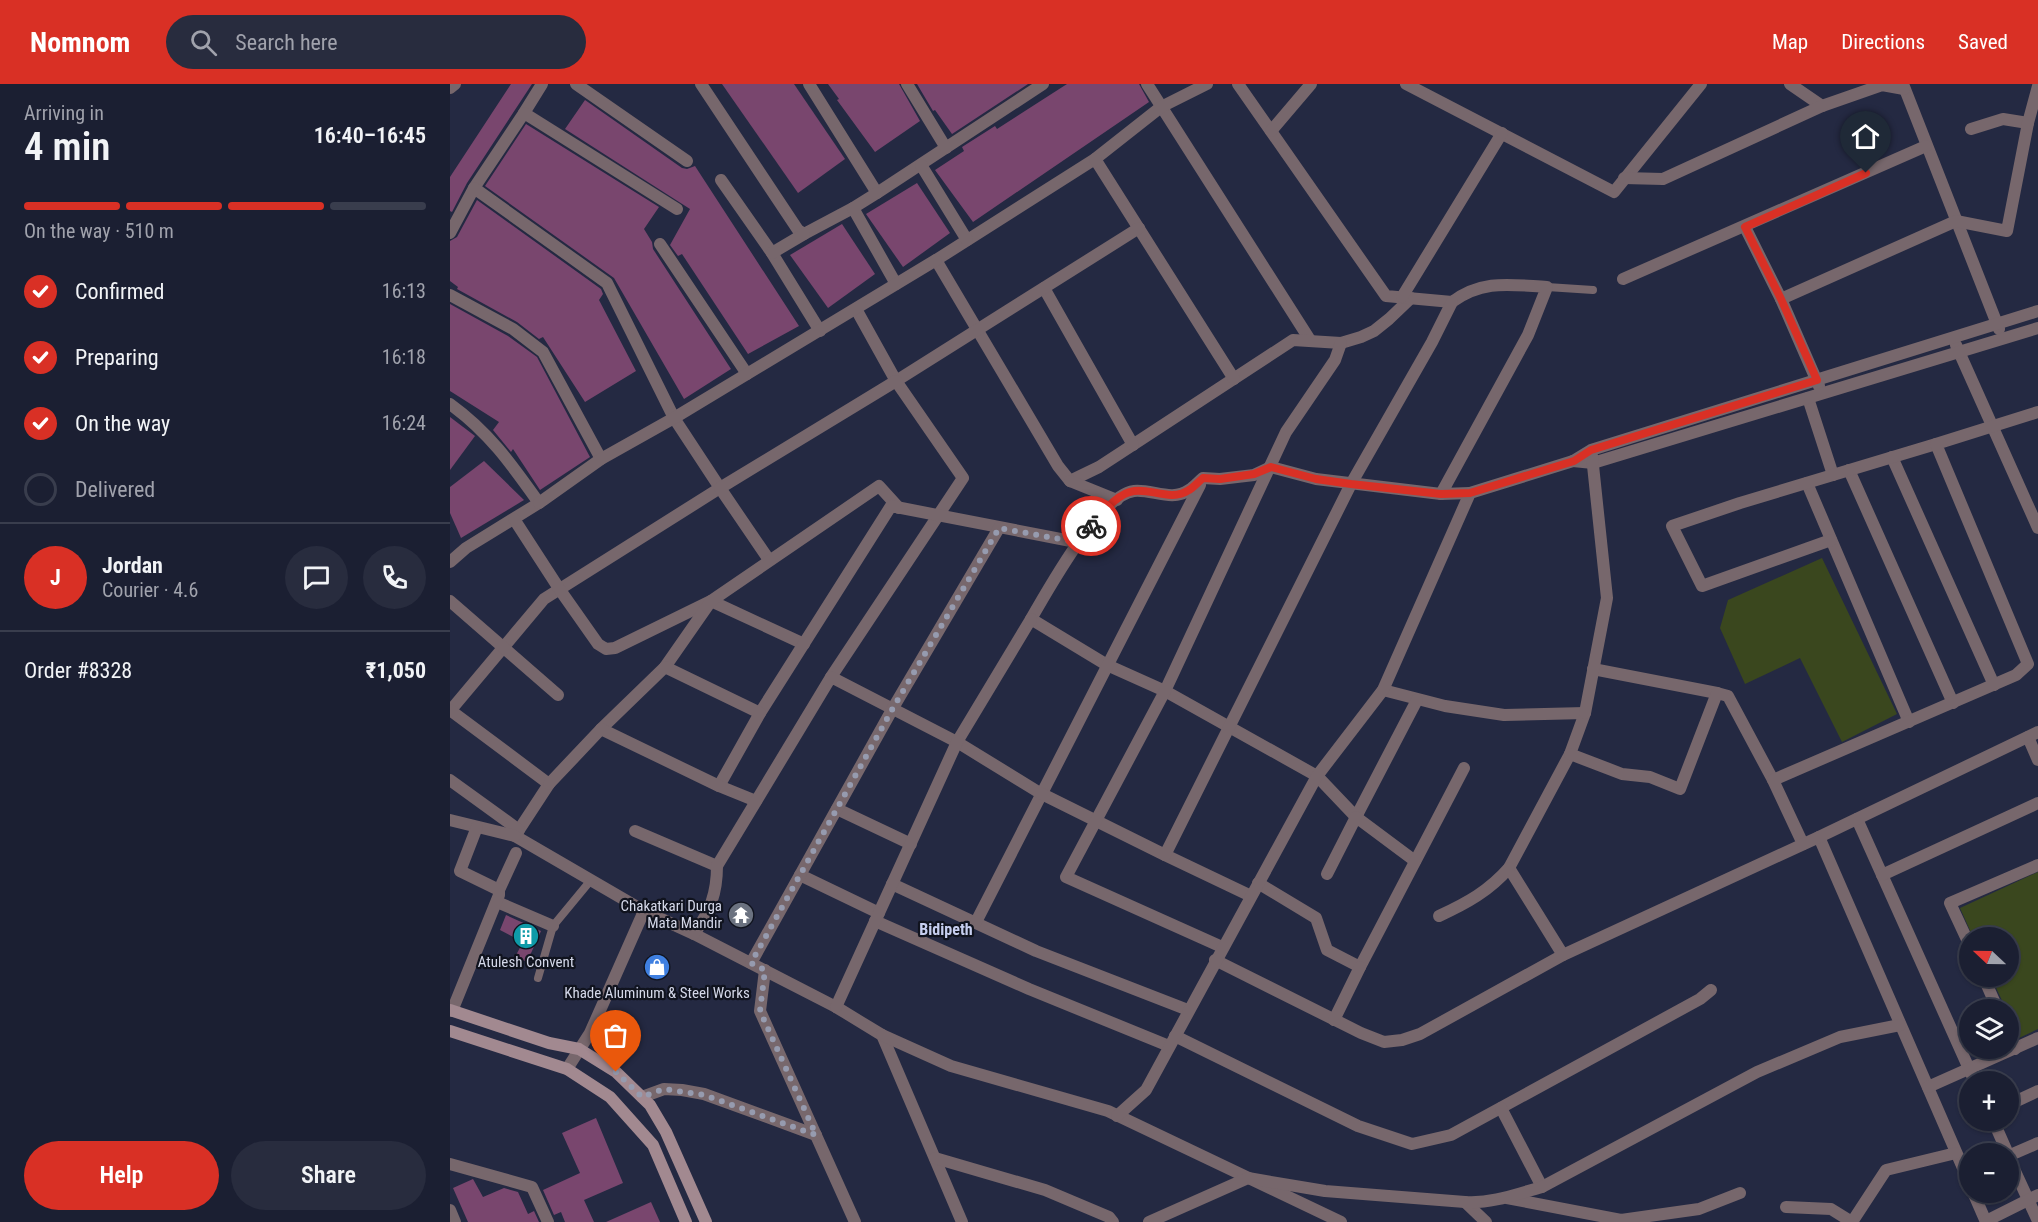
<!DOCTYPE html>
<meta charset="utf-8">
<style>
body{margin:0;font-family:"Roboto Condensed",sans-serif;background:#282c3e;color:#f1f3f6;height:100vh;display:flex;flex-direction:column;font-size:22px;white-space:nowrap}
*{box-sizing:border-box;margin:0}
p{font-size:20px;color:#a0a2ac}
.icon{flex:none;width:33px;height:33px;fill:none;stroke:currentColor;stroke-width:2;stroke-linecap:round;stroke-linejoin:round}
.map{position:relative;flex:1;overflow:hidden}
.panel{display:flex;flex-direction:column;background:#1b1f32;width:450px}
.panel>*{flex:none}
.needle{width:39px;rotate:292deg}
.fabs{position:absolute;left:1509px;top:843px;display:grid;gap:12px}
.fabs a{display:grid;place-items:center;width:60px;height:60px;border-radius:50%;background:#1b1f32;box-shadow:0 2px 4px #0004,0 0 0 2px #393d4d;font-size:30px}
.pin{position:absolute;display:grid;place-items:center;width:51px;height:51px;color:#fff;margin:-62px -26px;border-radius:50% 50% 50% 0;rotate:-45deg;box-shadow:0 0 6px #0007}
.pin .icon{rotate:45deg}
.courier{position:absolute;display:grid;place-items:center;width:60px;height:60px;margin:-30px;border:4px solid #d93025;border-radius:50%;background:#fff;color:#222;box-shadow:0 2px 8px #0007}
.summary em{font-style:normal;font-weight:600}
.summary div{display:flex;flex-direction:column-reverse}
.summary{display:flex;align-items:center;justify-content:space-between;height:102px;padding:0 24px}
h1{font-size:39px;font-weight:600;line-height:45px}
.bar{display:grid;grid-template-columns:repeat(4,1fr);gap:9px 6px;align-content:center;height:72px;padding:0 24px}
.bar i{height:8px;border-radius:4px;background:#393d4d}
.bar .current{background:#d93025}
.bar p{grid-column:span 4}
.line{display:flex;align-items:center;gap:15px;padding:0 24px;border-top:2px solid #393d4d}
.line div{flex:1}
.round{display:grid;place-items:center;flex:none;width:63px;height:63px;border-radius:32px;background:#282c3e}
ol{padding:0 24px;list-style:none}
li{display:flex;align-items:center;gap:18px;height:66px}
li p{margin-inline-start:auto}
li .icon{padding:6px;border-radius:50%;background:#d93025;color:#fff;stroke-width:4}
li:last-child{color:#a0a2ac}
li i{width:33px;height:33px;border:3px solid #393d4d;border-radius:50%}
.primary-button{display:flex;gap:12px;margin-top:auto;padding:12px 24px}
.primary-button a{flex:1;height:69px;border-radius:36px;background:#d93025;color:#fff;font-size:24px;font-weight:600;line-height:69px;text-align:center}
.primary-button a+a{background:#282c3e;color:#f1f3f6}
header{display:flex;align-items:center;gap:36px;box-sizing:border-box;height:84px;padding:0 30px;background:#d93025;color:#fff}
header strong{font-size:28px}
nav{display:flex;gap:33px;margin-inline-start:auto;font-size:21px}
.search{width:420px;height:54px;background:#282c3e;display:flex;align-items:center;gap:15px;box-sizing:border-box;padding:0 21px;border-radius:33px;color:#a0a2ac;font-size:22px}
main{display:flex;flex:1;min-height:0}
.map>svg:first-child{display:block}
</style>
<header>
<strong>Nomnom</strong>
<div class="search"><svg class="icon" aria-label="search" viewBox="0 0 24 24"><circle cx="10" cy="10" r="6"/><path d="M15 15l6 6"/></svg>Search here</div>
<nav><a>Map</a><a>Directions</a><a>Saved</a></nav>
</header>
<main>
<section class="panel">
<div class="summary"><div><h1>4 min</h1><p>Arriving in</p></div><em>16:40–16:45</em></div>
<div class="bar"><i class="current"></i><i class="current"></i><i class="current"></i><i></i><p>On the way · 510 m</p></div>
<ol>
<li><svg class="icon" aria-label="check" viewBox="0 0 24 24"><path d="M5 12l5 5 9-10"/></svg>Confirmed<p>16:13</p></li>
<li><svg class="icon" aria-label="check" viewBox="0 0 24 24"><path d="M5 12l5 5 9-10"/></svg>Preparing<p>16:18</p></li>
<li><svg class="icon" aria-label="check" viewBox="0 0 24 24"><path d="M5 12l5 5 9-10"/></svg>On the way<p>16:24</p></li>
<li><i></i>Delivered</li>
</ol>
<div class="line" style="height:108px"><b class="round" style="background:#d93025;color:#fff">J</b><div><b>Jordan</b><p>Courier · 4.6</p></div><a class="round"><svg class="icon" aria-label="chat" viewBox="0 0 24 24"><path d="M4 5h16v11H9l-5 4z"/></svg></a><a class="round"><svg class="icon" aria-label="phone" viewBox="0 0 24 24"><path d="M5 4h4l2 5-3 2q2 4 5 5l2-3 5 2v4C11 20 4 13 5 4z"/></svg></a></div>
<div class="line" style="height:78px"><div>Order #8328</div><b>₹1,050</b></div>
<div class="primary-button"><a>Help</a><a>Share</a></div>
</section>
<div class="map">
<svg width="1588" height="1138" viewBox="0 0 1588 1138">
<rect width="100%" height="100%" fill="#242942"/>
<g fill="#3a471e">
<polygon points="1372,474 1447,630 1392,658 1350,574 1295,600 1270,544 1278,516"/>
<polygon points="1588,788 1588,945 1569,954 1559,930 1558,926 1556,925 1541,893 1558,892 1558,854 1523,853 1510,824"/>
</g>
<g fill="#79466e">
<polygon points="61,0 82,0 17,99 2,128 0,127 0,93"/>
<polygon points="272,0 344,0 395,75 348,109"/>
<polygon points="378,0 449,0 470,37 425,68 387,16 389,15"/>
<polygon points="467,0 578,0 502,50 485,26 483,27"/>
<polygon points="617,0 689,0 699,18 523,138 485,86 514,67 512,63 545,42 547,45"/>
<polygon points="135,16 232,84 237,85 245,82 349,242 298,270 232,170 228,172 220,161 240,125 115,45"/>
<polygon points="76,40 209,123 194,145 202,158 203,165 281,285 234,315 164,194 35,102"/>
<polygon points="467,99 500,149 453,183 416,130"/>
<polygon points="27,116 151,205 153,210 149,216 186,287 135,318 93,253 89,255 67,238 7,205 8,203 0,197 0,157 7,153"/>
<polygon points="392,140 425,190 378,224 340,171"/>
<polygon points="0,220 58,252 87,273 140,373 90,406 63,365 61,368 43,346 49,338 0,307"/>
<polygon points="0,333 25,352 0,386"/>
<polygon points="34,377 74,416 11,454 0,429 0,403"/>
<polygon points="56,831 91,847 77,878 65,873 73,858 50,846"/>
<polygon points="146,1034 173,1099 134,1116 144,1138 115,1138 111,1128 104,1131 93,1106 130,1089 112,1049"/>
<polygon points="23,1095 33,1113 54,1104 68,1108 78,1130 84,1127 89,1138 18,1138 3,1104"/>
<polygon points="201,1118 210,1138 156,1138"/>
</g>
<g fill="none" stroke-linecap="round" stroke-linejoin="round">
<g stroke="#77676c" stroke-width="8">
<polyline points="1097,203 1143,206"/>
<polyline points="88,894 103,842 141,796"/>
</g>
<g stroke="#77676c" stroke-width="12">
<polyline points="126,0 237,77"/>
<polyline points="251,0 348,146 354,150 403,124"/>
<polyline points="359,0 427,109 593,0"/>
<polyline points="457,0 496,64"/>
<polyline points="697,0 860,256"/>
<polyline points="757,0 711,23 645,75 486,176 608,382 620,397 649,383 843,256 891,259 911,253 924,247 939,235 961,214"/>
<path d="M788,0l148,212 66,6c31,-23 59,-17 95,-15l-19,48 -87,159 29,-1"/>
<polyline points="956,0 1164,108 1251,0"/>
<polyline points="1340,0 1372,22"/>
<polyline points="1453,0 1549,245"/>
<polyline points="0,4 5,0"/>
<polyline points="74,29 92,0"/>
<polyline points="1521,45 1553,35 1578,39"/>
<polyline points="821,47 861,0"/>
<polyline points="645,75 784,295"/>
<polyline points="471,81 517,156"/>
<polyline points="1174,94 1213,95 1372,22 1432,1 1454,5"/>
<polyline points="271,96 322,169 370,247"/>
<polyline points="24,104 74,29 227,125"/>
<polyline points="427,109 403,124 446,200"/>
<polyline points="1295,143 1331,215 1369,302"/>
<polyline points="0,149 24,104 157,199 224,334 270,404 94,515 0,627"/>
<polyline points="210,160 297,290"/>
<polyline points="322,169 354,150"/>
<polyline points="1173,195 1476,62"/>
<polyline points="594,204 683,361"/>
<polyline points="0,211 63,245 93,268 151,375"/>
<polyline points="952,213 1052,49"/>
<polyline points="1331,215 1506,137 1557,147 1578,39 1588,2"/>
<polyline points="406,225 446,297 689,144"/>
<polyline points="1506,261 1588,444"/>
<polyline points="1358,314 1383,391"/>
<path d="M0,320c39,28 62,61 89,99l-73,45 -16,14"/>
<polyline points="1442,373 1544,601"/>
<polyline points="1123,377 1143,379 1588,244"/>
<polyline points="1399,386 1503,619"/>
<polyline points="620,397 667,416"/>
<polyline points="1357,399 1459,638"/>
<polyline points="89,419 151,375 224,334 486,176"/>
<polyline points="64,435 110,506 148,560 156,565 165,564 261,517 354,560"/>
<polyline points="1381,456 1252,502 1222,442 1290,419 1486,360"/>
<polyline points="319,476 270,404 446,297 513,394 381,593"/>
<polyline points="0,517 108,611"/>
<polyline points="215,583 261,517 429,402 449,424"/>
<polyline points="1143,585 1267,609"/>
<polyline points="933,606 995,622 1054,631 1135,629 1120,670 1059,784 1113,871"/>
<path d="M967,616l-61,117 -39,-41 -152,-85 -58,-26 -76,-46c17,-29 69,-124 103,-128 18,-2 38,11 55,-1 5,-3 9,-8 14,-12l17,1 34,-4 17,-8 45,12 125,15"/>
<polyline points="0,626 99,700 65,752 194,827 140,949 117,985"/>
<polyline points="310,629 441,422 626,458"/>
<polyline points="1135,629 1157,514 1142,372"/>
<polyline points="151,645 215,583 310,629 269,702"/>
<polyline points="1578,653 1588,676"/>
<polyline points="1120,670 1172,690 1200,693 1230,705 1267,609 1278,612 1323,696"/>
<polyline points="0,696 69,746"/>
<polyline points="99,700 151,645 269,702 306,717"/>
<polyline points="387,725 461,760"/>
<polyline points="1407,735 1525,998"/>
<polyline points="0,736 65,752"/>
<polyline points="185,747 267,782"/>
<polyline points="1369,753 1520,1100"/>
<polyline points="1353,760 1323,696 1566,591 1578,580 1486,360 1588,328"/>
<polyline points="715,771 801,812"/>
<polyline points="877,790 906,733 965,777"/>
<polyline points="350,791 429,829"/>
<polyline points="1432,791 1588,719"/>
<polyline points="808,799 866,834 877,866 910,883 1014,684"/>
<polyline points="442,800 586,867 738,926"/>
<polyline points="49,806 66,769"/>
<polyline points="47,818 103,842"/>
<polyline points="194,827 244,850 386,923 432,951 512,1138"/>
<path d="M989,832c28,-13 50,-25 70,-48"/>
<polyline points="425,837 579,905 719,962"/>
<polyline points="526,838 750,401"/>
<path d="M244,850c16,-23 23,-40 23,-68l114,-189 126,65 83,51 125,62 186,-371 81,-142 20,-40"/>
<polyline points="1520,862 1500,819 1588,781"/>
<polyline points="772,863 616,793 715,607 836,348 885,276 891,259"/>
<polyline points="765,876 911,949 934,958 952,956 970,950 1113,871 1369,753 1588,648"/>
<polyline points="301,879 443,624 549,444"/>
<polyline points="315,886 310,927 405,1138"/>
<polyline points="1533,892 1548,926"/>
<polyline points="386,923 507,658 581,535"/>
<polyline points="2,927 49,811 49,806 10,787 27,743"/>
<polyline points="884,936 910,883"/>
<polyline points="1558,950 1565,965"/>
<polyline points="432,951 501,982 658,1027 891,1138"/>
<polyline points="725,952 908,1042 962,1060 1001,1051 1250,915 1261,906"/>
<polyline points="1478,1003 1588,954"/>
<polyline points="192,1013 214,1005 232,1006 254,1010 366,1051"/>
<polyline points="1558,1021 1588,1007"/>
<polyline points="1051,1024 1092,1103"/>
<polyline points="667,1032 696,1006 867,692 933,606 1020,409 1123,377 1141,366 1588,227"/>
<polyline points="1543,1036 1558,1070"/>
<polyline points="1558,1072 1588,1137"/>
<polyline points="1558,1072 1588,1059"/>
<polyline points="485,1074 595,1106 659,1133 663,1138"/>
<polyline points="0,1080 82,1103 98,1138"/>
<polyline points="1523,1108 1536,1138"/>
<polyline points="1057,1114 1171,1136 1249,1125 1290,1109"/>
<polyline points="1015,1118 1036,1138"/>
<polyline points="1336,1123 1381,1125 1402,1138"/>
<polyline points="0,1126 5,1138"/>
<polyline points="1536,1137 1588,1111"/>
<path d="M699,1138l99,-44 77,13 140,11c26,2 52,-8 77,-15l215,-115 83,-35 60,-12"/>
<polyline points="1402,1138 1436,1086 1506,1069"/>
</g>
<g stroke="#a28990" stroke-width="12">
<polyline points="0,926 99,959 129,965 166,988 200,1021 216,1048 256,1138"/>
<polyline points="0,947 117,985 160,1013 203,1061 236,1138"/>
</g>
</g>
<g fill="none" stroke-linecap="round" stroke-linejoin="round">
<polyline stroke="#969baf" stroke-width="6" stroke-dasharray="0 10.8" points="166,988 192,1013 214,1005 254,1011 366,1051 310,927 315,886 301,879 443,624 549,444 626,458 641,442"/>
<path stroke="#d93025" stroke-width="8" d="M641,442c11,-12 26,-33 43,-35 17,-3 37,11 55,-1 5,-3 9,-8 14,-12l17,1 34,-5 17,-7 45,12 35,5 90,10 29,-1 104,-32 17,-11 226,-70 -36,-81 -36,-72 121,-54"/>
</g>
<defs>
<g id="temple-disc" transform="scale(1.35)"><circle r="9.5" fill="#6b7280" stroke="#10131e"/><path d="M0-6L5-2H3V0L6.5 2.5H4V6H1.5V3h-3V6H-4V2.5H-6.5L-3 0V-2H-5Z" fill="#fff"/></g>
<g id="building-disc" transform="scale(1.35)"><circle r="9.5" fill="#0f9aa8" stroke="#10131e"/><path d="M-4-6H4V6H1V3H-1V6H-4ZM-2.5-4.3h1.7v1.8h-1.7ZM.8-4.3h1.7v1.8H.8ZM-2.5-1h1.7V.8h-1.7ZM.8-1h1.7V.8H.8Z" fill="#fff"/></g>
<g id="shop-disc" transform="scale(1.35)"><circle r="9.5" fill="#3f7fe0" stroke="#10131e"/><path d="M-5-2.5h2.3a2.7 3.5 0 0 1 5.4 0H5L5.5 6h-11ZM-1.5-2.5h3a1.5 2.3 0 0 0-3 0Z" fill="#fff"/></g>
</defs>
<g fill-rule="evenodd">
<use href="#temple-disc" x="291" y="831"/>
<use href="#building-disc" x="76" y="852"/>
<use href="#shop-disc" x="207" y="883"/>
</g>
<g text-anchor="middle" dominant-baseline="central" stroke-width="4.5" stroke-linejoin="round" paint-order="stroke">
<g font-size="15" fill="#d4d8e9" stroke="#10131e">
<text x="272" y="822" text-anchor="end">Chakatkari Durga<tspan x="272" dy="17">Mata Mandir</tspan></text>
<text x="76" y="878">Atulesh Convent</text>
<text x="207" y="909">Khade Aluminum &amp; Steel Works</text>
</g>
<g font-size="16" font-weight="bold" fill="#c7cff0" stroke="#10131e">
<text x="496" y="845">Bidipeth</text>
</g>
</g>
</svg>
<div class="fabs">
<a><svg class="needle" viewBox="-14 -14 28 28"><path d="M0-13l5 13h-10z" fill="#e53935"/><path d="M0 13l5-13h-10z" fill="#a0a2ac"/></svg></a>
<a><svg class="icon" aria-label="layers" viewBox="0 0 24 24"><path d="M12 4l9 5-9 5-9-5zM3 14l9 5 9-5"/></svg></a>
<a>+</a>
<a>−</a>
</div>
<div class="pin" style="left:166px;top:988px;background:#ea580c"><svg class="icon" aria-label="bag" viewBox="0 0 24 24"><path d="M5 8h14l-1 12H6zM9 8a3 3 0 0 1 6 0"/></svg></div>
<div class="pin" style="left:1416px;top:89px;background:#1f2937"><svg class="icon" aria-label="home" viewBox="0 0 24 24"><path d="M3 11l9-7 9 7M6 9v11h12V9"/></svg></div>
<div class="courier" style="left:641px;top:442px"><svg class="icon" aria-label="bike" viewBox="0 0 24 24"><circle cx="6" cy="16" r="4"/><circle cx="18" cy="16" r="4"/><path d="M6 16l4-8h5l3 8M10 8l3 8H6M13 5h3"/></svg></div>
</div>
</main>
